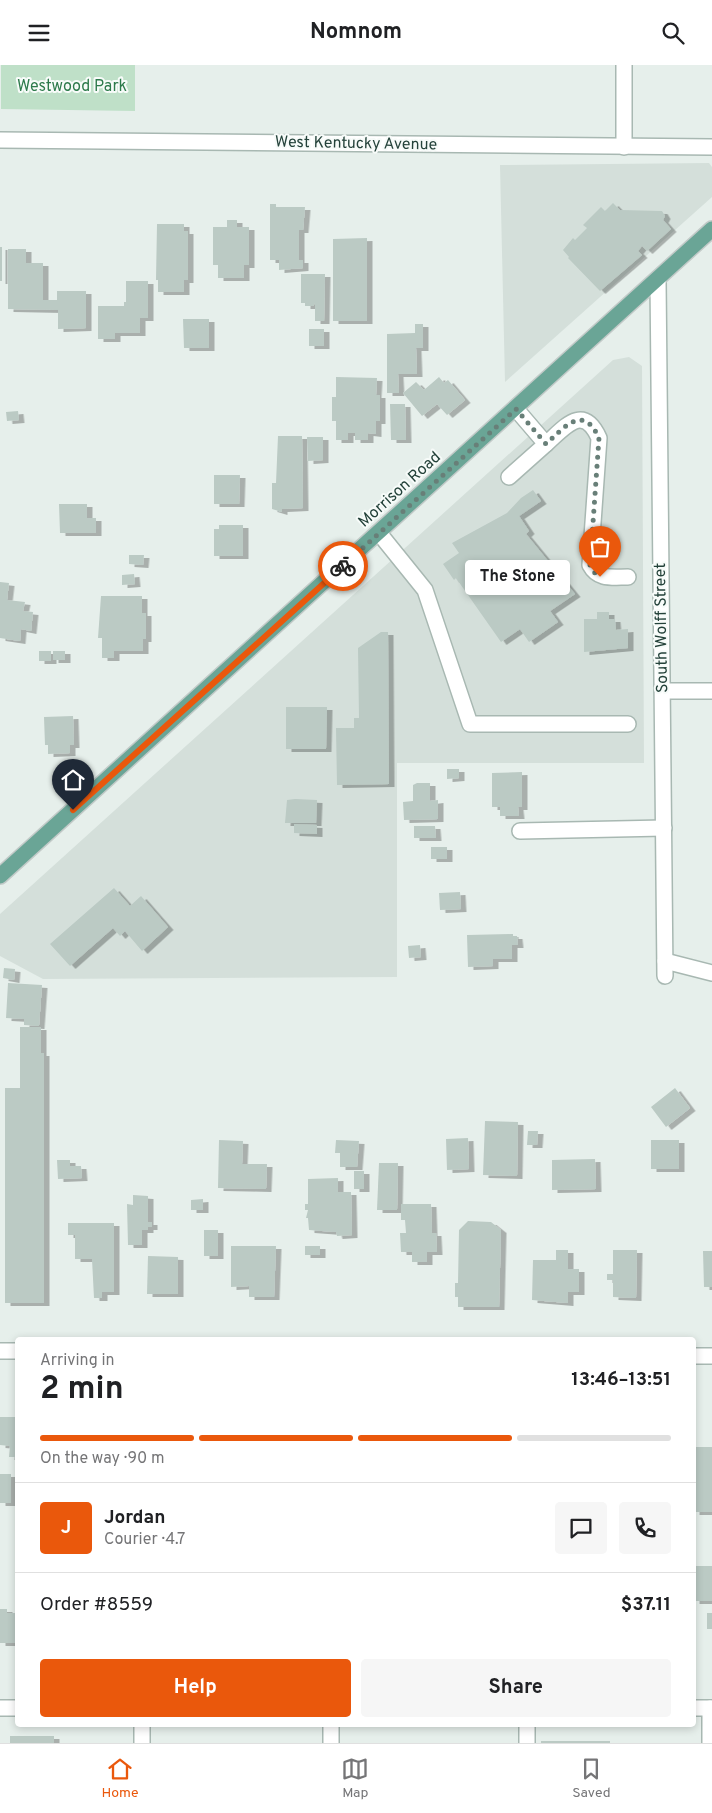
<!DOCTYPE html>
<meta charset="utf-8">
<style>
body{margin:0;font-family:Overpass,sans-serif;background:#f6f6f6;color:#202124;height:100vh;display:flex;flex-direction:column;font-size:19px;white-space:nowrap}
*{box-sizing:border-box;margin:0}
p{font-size:16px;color:#757577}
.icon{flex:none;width:28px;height:28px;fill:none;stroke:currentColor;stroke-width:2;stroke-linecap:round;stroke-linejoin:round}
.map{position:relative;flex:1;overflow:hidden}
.sheet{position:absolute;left:15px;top:1272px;width:681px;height:390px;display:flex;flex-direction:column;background:#fff;border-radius:5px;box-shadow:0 2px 8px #0003}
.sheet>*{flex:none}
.pin{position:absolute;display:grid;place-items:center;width:42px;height:42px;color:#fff;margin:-51px -21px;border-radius:50% 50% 50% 0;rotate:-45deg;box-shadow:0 0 5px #0007}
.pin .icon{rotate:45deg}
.courier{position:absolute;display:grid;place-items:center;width:50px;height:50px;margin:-25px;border:4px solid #ea580c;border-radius:50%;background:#fff;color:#222;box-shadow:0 1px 6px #0007}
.bubble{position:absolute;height:35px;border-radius:5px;background:#fff;box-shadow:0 2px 8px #0003;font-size:16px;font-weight:700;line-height:35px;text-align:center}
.head em{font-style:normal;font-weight:700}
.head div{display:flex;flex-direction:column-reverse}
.head{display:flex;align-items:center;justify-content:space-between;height:85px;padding:0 25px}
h1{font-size:32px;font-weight:700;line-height:38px}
.bar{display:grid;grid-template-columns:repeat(4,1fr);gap:8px 5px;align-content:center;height:60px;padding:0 25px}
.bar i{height:6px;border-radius:4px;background:#e0e0e0}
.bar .selected{background:#ea580c}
.bar p{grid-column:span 4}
.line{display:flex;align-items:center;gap:12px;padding:0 25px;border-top:1px solid #e0e0e0}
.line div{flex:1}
.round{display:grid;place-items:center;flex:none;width:52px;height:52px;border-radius:5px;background:#f6f6f6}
.button{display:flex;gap:10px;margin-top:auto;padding:10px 25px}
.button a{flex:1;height:58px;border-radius:5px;background:#ea580c;color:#fff;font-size:20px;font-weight:700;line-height:58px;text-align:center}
.button a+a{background:#f6f6f6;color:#202124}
header{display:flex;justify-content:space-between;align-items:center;height:65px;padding:0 25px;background:#fff;font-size:22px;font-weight:700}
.dock{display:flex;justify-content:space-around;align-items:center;height:70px;border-top:1px solid #e0e0e0;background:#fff;font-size:14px;color:#757577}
.dock a{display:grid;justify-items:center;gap:2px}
.dock .selected{color:#ea580c}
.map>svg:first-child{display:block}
</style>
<header><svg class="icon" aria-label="menu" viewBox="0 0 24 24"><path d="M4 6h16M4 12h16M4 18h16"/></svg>Nomnom<svg class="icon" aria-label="search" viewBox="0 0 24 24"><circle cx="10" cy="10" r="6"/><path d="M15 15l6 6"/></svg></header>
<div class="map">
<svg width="712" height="1678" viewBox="0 0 712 1678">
<defs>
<filter id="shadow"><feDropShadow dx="5.5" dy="3" stdDeviation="0" flood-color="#0004"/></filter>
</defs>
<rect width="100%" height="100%" fill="#e6efeb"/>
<g fill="#d4dfda">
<polygon points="709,98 712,102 712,132 505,317 500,100"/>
<polygon points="629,292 642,301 644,698 397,698 397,912 43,914 0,891 0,849 613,295"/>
</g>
<polygon fill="#bfe0c8" points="1,0 135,0 135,46 1,44"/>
<g fill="#bbcac4" filter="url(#shadow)">
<polygon points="613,138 620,145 662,146 665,151 663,155 671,164 647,186 642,181 638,186 642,190 600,226 568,193 569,192 563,185 573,173 575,175 587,163 583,160 601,142 605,146"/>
<polygon points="270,139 276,139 276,142 305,142 303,165 299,165 299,195 303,195 303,203 279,205 279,195 270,195"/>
<polygon points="227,155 237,155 237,162 249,162 249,200 244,200 244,213 218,213 218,200 213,200 213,162 227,162"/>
<polygon points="157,159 184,159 184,166 188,166 188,215 184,215 184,227 158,227 158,215 156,215"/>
<polygon points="367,173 367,256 333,256 333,174"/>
<rect x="0" y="182" width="2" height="34"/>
<polygon points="8,184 26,184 26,198 43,198 43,235 57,235 57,226 86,226 86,263 58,264 58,245 8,244"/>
<polygon points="301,209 325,209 324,256 315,256 315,238 313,241 305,241 305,238 301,238"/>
<polygon points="126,216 148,216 148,253 140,253 140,268 115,268 115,274 98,274 98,241 124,241 124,237 126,237"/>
<polygon points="183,254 209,254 209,283 184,283"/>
<polygon points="415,259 423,259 423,283 416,283 417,309 398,309 399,328 387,328 387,269 415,268"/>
<rect x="309" y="264" width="15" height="17"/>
<polygon points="336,312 377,313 376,330 380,330 380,356 376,356 376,369 368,368 368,375 355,375 355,368 348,368 348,375 336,375 336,356 332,356 332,332 336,332"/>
<polygon points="439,312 444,318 448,315 465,335 447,350 437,339 422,351 403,328 416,317 424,325"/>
<polygon points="390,339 405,339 406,375 391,375"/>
<polygon points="18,346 19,355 7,356 6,347"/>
<polygon points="278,371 302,371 303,443 282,444 282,447 272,444 272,418 276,418"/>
<polygon points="307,372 323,372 323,395 308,396"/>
<polygon points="214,410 240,410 239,439 214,439"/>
<polygon points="533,425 541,436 519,451 529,466 526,469 575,529 550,546 558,557 529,577 520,564 501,577 456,513 454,515 443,499 459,488 452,478 507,448 521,433"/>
<polygon points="59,439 87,439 87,453 96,453 96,468 60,468"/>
<polygon points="219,460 243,460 243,491 214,491 214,464 219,464"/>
<polygon points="129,490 144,490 143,500 129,499"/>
<polygon points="134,509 135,519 122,520 122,510"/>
<polygon points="0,517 9,518 7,535 25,537 23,546 33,547 31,566 21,564 20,576 0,573"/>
<polygon points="101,531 142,531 142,548 146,548 146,574 143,574 143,586 114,586 114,593 102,593 102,573 98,573"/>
<polygon points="597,547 609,547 609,554 615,554 616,565 628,564 628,583 584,587 584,554 597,554"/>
<polygon points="381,567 388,567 389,719 337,720 336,663 354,663 354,653 359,653 358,583"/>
<rect x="39" y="586" width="12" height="10"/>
<rect x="53" y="586" width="12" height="9"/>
<polygon points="286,642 327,642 326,684 286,684"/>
<polygon points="73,651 74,680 70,680 70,688 48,689 48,680 45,680 44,652"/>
<polygon points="447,704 459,704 459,713 447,714"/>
<polygon points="522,707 522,742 518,742 519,751 500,751 500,742 492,742 492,708"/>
<polygon points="417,718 430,718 430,736 438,735 438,754 404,755 403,737 413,736 413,720"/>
<polygon points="295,734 317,735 316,758 285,758 287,735"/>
<polygon points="294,759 317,760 317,769 294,768"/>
<polygon points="414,761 435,761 436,773 414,773"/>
<rect x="431" y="782" width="16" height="12"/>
<polygon points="114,823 130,841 141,831 168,862 142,886 125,866 120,871 113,863 70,901 50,879"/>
<polygon points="460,827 461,844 440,845 439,828"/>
<polygon points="513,869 513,871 517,871 518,880 512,880 512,894 493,894 493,901 468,902 467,870"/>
<polygon points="420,880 421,892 409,893 408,881"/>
<polygon points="4,903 15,904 14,915 3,913"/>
<polygon points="8,918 42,920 39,961 24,960 24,954 6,953"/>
<polygon points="20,962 41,962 41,988 44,988 44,1238 5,1238 5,1023 20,1023"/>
<polygon points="675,1023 690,1043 666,1062 651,1042"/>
<polygon points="485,1056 518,1057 517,1111 483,1110"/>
<polygon points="528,1066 538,1066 537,1080 527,1080"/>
<polygon points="468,1073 469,1104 447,1105 446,1074"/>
<polygon points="219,1075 243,1076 242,1099 267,1099 266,1124 218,1123"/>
<polygon points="336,1075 359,1076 357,1102 340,1102 340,1088 335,1088"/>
<rect x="651" y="1075" width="28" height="29"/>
<polygon points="595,1094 596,1124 552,1125 552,1095"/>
<polygon points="57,1095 70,1095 70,1101 81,1101 82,1113 58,1114"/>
<polygon points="379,1098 398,1098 397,1145 377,1145"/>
<rect x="354" y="1106" width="10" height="18"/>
<polygon points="338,1113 338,1127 351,1127 352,1170 337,1171 336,1167 309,1165 308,1153 306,1153 308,1145 305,1145 305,1139 308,1139 308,1114"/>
<polygon points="133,1130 148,1131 148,1157 152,1157 152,1162 148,1162 148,1165 142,1165 142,1180 128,1180 127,1139 133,1140"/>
<polygon points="203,1134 203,1145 191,1145 191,1135"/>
<polygon points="401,1139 431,1139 432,1168 436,1168 437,1187 427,1187 427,1197 412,1197 412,1187 401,1187 400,1168 406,1168 405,1155 401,1155"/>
<polygon points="468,1156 491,1157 501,1165 499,1242 458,1242 458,1232 455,1232 455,1218 458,1218 459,1165"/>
<polygon points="68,1158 114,1158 114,1227 102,1227 102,1233 94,1233 92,1194 75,1194 75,1170 68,1170"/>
<rect x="204" y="1165" width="14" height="26"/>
<polygon points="231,1181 276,1181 274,1232 249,1232 249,1221 231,1222"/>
<rect x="305" y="1181" width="15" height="9"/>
<polygon points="556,1185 568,1185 568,1204 579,1204 579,1227 568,1227 568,1238 532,1235 533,1195 556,1195"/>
<polygon points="613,1185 637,1185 636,1233 613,1232 613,1215 607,1215 607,1209 613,1209"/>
<polygon points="703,1186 712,1186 712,1222 704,1222"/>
<polygon points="148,1191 178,1192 178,1229 147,1229"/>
<polygon points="0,1352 18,1352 18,1392 9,1392 10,1381 0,1380"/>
<polygon points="695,1382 712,1382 712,1447 694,1447"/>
<rect x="0" y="1409" width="11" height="29"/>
<rect x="694" y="1501" width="18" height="35"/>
<polygon points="0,1544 7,1544 7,1548 18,1548 18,1578 0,1578"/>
<rect x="707" y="1548" width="5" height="16"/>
<rect x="10" y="1671" width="44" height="7"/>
<rect x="541" y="1676" width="69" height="2"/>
</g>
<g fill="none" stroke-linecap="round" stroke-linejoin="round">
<g stroke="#a8b8b2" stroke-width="18">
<g id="minor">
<polyline points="0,75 712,82"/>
<polyline points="624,82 624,0"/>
<polyline points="658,215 665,911"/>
<path d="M546,379c19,-17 37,-41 53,-6l-9,127c8,15 22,12 38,12"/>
<polyline points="509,412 546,379 516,344"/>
<polyline points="379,468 425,525 470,659 628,659"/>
<polyline points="663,626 712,626"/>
<polyline points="520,766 664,763"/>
<polyline points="665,896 712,908"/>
<polyline points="0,1286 18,1286"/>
<polyline points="694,1291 712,1291"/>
<polyline points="0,1643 18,1643"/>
<polyline points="694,1643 712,1643"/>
<polyline points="710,1643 710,1678"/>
<polyline points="142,1660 142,1678"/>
<polyline points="331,1660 331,1678"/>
<polyline points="527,1678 527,1660"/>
</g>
</g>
<g stroke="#c2cac8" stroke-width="18">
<polyline id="major" points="0,811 712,164"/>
</g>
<use href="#minor" stroke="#fff" stroke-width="15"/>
<use href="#major" stroke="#6aa596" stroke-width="15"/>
</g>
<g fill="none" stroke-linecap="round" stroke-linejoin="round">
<path stroke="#687f78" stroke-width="5" stroke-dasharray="0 9" d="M343,501l173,-157 30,35c19,-17 37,-41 53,-6l-9,127 4,7 6,5"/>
<polyline stroke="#ea580c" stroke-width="6" points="73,745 343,501"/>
</g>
<g text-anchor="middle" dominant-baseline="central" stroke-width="4" stroke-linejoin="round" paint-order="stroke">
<g font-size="16" fill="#2d7a4b" stroke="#f7fbf9">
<text x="72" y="22">Westwood Park</text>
</g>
<g font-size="16" fill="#24423a" stroke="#f7fbf9">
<text transform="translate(356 79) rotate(1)">West Kentucky Avenue</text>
<text transform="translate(400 425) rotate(-42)">Morrison Road</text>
<text transform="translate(662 563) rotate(-91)">South Wolff Street</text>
</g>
</g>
</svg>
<div class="pin" style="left:600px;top:512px;background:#ea580c"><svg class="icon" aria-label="bag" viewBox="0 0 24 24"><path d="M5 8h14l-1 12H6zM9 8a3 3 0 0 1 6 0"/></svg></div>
<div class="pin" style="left:73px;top:745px;background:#1f2937"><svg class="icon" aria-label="home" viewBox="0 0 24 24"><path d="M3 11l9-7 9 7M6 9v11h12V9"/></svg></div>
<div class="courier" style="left:343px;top:501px"><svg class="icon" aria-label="bike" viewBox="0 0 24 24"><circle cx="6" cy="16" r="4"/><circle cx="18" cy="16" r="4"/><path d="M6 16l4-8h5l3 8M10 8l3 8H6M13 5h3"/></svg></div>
<div class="bubble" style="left:465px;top:495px;width:105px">The Stone</div>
<section class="sheet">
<div class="head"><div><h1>2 min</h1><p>Arriving in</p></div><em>13:46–13:51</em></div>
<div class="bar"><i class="selected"></i><i class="selected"></i><i class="selected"></i><i></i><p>On the way · 90 m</p></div>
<div class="line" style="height:90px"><b class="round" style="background:#ea580c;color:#fff">J</b><div><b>Jordan</b><p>Courier · 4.7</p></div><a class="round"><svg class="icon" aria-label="chat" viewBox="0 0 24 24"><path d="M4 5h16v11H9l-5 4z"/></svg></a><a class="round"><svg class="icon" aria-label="phone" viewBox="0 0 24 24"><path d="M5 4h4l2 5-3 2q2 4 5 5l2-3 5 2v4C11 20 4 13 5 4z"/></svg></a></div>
<div class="line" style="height:65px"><div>Order #8559</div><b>$37.11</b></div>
<div class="button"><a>Help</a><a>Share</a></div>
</section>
</div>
<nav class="dock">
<a class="selected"><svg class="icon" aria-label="home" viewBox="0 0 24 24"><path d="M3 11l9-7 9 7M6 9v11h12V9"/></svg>Home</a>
<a><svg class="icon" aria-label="map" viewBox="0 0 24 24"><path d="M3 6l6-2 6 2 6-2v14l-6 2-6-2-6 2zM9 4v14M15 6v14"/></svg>Map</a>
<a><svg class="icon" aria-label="saved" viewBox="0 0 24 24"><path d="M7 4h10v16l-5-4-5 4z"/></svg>Saved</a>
</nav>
